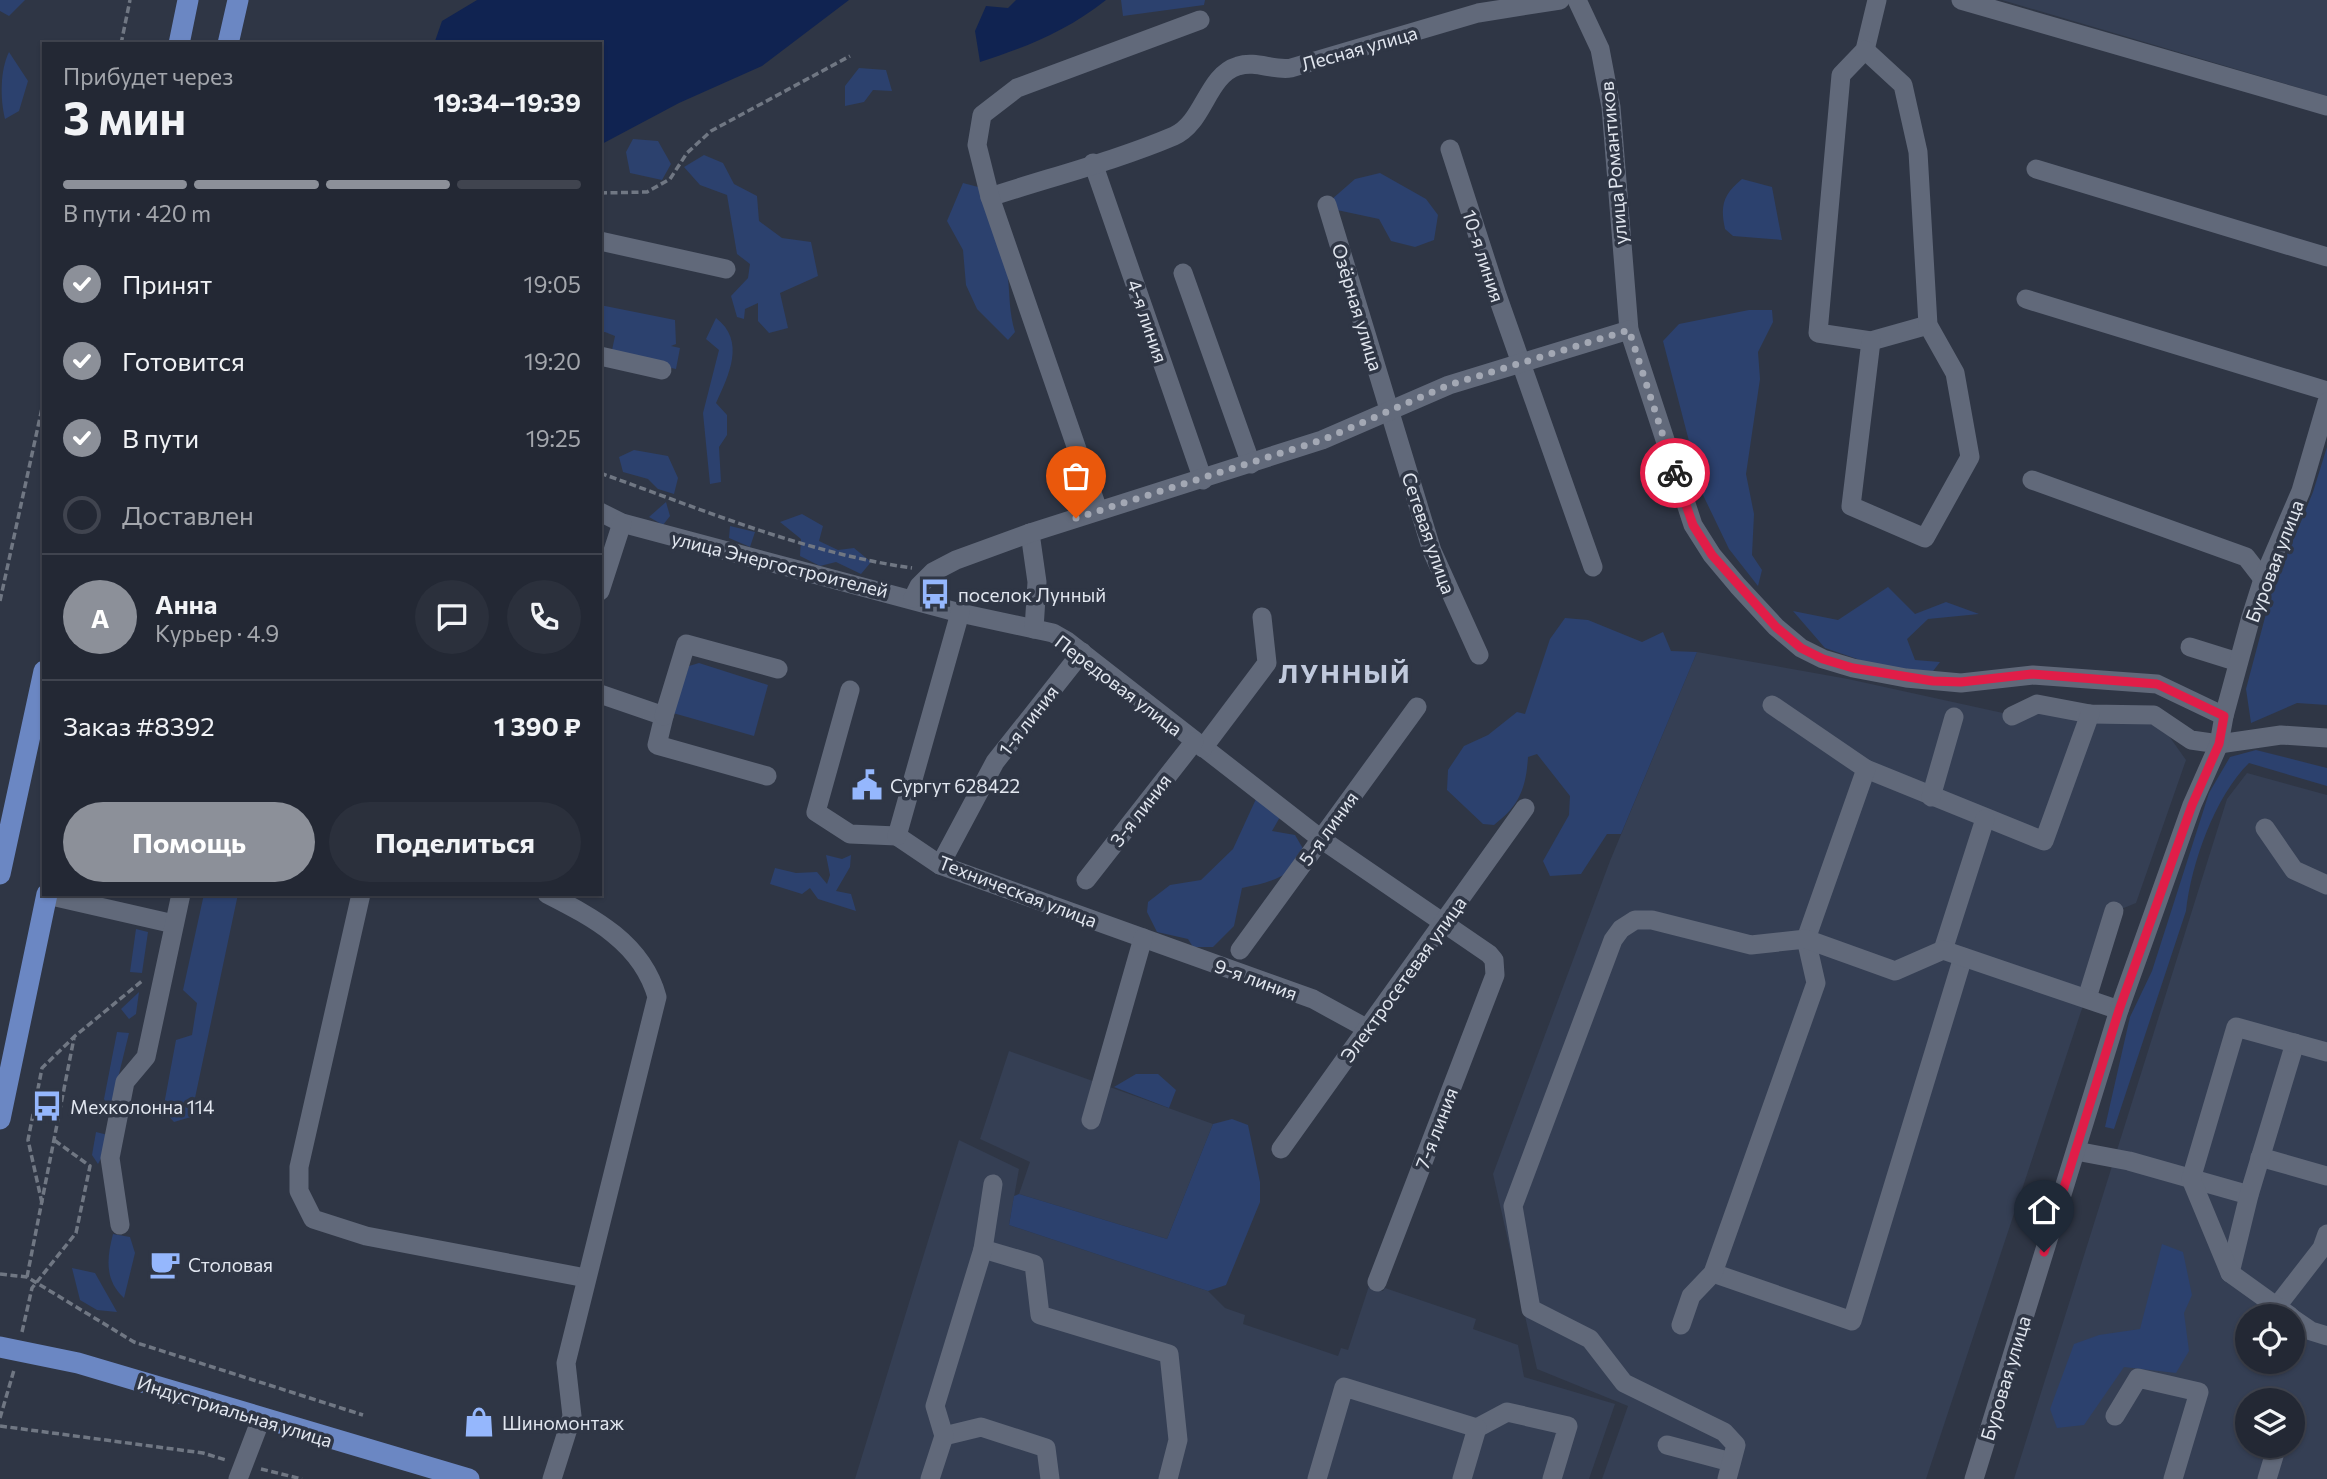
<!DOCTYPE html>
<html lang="ru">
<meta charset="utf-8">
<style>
body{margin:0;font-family:Commissioner,sans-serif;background:#2b303c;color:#f1f3f6;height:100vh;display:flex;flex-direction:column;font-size:26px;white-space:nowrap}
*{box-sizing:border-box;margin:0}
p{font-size:23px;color:#a3a6ac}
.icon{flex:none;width:38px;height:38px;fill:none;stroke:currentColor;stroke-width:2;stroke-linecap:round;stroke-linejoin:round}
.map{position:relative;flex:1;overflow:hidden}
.sheet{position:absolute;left:42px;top:42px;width:560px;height:854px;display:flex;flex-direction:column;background:#232834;border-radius:0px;box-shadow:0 2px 5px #0004,0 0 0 2px #40444f}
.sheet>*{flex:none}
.tools{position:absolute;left:2235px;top:1304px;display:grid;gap:14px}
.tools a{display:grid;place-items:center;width:70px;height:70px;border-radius:50%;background:#232834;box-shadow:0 2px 5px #0004,0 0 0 2px #40444f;font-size:35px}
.pin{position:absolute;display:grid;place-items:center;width:60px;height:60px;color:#fff;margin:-72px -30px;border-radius:50% 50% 50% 0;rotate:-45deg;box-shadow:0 0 7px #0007}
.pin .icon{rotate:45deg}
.courier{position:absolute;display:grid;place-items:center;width:70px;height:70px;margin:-35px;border:5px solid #e11d48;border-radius:50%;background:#fff;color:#222;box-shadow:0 2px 9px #0007}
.summary em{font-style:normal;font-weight:700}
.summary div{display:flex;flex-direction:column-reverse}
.summary{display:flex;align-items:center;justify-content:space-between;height:119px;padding:0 21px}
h1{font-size:46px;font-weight:700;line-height:52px}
.bar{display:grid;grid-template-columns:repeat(4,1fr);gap:10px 7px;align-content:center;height:84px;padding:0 21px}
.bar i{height:9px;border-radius:5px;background:#40444f}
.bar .current{background:#8c9099}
.bar p{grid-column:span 4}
.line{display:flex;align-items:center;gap:18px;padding:0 21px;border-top:2px solid #40444f}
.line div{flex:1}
.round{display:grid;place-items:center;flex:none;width:74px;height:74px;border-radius:37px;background:#2b303c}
ol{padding:0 21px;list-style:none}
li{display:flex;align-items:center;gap:21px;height:77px}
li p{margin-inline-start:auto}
li .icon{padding:7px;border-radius:50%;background:#8c9099;color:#fff;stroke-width:4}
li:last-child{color:#a3a6ac}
li i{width:38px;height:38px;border:4px solid #40444f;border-radius:50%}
.button{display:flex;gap:14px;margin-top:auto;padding:14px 21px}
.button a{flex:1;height:80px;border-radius:42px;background:#8c9099;color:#fff;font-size:28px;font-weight:700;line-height:80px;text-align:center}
.button a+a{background:#2b303c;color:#f1f3f6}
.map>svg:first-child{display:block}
</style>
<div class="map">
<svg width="2327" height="1479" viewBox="0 0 2327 1479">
<rect width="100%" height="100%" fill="#2f3645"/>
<g fill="#353f54" fill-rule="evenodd">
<polygon points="2002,0 2327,0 2327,96"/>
<polygon points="1697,652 1848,679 2012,715 2037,704 2154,715 2186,760 2136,903 2114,912 1926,1479 1602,1479 1628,1406 1537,1369 1493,1174 1610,861"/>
<path d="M2247,773l80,22v684h-313l213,-680zM2247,1316h45v46h-45zM2247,1400h45v46h-45z"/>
<polygon points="1009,1051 1213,1124 1167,1239 1019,1194 1030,1162 980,1139"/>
<polygon points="959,1140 1019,1169 1009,1225 1208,1291 1225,1308 1245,1315 1243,1324 1338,1356 1341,1348 1348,1350 1369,1286 1383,1291 1385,1288 1476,1319 1473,1329 1518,1345 1524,1377 1615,1404 1589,1479 855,1479"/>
</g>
<g fill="#2c416e">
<polygon points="0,0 25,0 9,16 0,11"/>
<polygon points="1121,0 1205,0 1204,5 1123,16"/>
<path d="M9,52l19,29 -9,30 -14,8c-5,-20 -5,-49 4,-67z"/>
<polygon points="859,68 886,70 892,91 873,90 864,102 845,106 845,86"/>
<polygon points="633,139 658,141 671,164 662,180 630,173 626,152"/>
<polygon points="704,155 723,163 734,184 757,196 759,221 782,238 811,242 818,276 780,293 788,328 769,333 758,321 758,303 745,309 744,319 737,317 731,296 748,278 750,264 737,254 727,195 700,185 684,167"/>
<polygon points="1380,173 1426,199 1438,215 1434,240 1415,247 1391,241 1379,219 1337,210 1331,200 1355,179"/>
<path d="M1742,179l30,8 10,53 -49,-4 -8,-7c-5,-24 -2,-34 17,-50z"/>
<path d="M963,183l19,5c10,29 22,59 26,90 2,19 1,34 7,54l-7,8 -31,-31 -11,-24 -3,-35 -16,-29z"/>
<polygon points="600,305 675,320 676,344 671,346 680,348 676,369 611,355 615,336 605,332 600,333"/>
<polygon points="1749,310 1772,310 1773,322 1758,352 1760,379 1746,474 1754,514 1752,555 1762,570 1758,586 1729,549 1703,495 1663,341 1679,324"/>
<path d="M716,318c30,23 13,57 0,85l11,12v20l-8,12 2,35 -11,2 -7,-71 16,-63 -13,-11z"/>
<polygon points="2327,447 2327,705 2297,703 2251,723 2246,689 2272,591 2313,492"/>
<polygon points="634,450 668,456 678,478 674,494 658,489 648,479 623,472 619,457"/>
<polygon points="666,502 670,516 663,525 649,517"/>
<polygon points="802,514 823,526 819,541 838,550 854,548 871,562 861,574 836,562 820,566 800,556 801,539 780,522"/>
<polygon points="730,526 755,532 750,547 729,538"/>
<polygon points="1888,587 1915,614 1946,602 1979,614 1928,619 1907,639 1915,660 1940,662 1930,675 1866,662 1825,648 1793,611 1838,620"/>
<path d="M1565,618l23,2 54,22 21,-10 8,19 26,1 -76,182h-14l-26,40 -31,2 -7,-15 26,-46 1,-19 -33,-42 -9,3c-2,32 -9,49 -34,68l-11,-1 -36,-34 1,-20 16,-24 24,-11 29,-23 8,2 25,-75z"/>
<polygon points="699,663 768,685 754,736 673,713 689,666"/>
<path d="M2256,750l71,18v18l-78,-23c-34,33 -58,101 -63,148l-72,218 -9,-2 25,-110 22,-46 57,-178 21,-36z"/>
<path d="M1256,799l24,18 -8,14 23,4 10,17c-12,25 -37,31 -63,36l-8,38 -21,21h-20l-5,-8 -31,-7 -10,-20 1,-10 22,-17 31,-5 32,-31z"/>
<polygon points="826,855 842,859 851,855 850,867 836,891 851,894 856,911 818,899 810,888 802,894 770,884 775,868 796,873 817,872 827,884 830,875"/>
<polygon points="204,894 238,894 191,1117 174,1122 163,1110 176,1040 192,1035 197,1003 183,990"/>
<polygon points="136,929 148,932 142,973 130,972"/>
<polygon points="139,992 136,1014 129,1019 121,1009"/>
<polygon points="117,1032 129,1033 110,1111 104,1099"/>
<polygon points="1136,1074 1158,1074 1176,1090 1169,1108 1114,1087"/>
<polygon points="1232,1119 1248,1125 1260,1182 1260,1202 1226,1285 1208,1291 1009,1225 1014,1196 1019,1194 1167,1239 1213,1124"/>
<polygon points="96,1132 108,1135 105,1151 98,1164 92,1155"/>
<path d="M113,1234l17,3 5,16 -11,45c-20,-18 -17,-41 -11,-64z"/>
<polygon points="2162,1244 2183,1252 2192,1295 2184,1313 2189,1351 2176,1373 2124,1367 2084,1425 2057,1428 2050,1409 2074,1344 2099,1335 2140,1329"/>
<polygon points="72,1268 95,1273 117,1312 97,1310 80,1300"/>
</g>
<g fill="#102351">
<polygon points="477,0 849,0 762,66 679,103 600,145 600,44 434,44 442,21"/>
<path d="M1016,0h90c-41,32 -77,46 -126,62l-5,-31 11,-25 22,2z"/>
</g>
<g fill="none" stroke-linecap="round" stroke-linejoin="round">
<g stroke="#707783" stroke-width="3.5" stroke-dasharray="7 3.5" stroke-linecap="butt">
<polyline points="121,44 130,0"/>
<polyline points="600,193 647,192 670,179 687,153 711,131 850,56"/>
<path d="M600,473c101,36 205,80 312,95"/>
<polyline points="0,601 44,399"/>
<polyline points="42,1203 28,1140 42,1068 75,1036 142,981"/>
<polyline points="0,1274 27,1277 134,1342 363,1415"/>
<polyline points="27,1277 74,1038"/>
<polyline points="22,1332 32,1288 76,1233 90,1166 54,1140"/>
<polyline points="0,1418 14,1370"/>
<polyline points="0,1426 203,1453 226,1460"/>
<polyline points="261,1469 302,1479"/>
</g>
<g stroke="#61697a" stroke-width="19">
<polyline points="1577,0 1600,49 1611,107 1629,330 1693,525 1712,555 1738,586 1776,627 1801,648 1823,659 1853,668 1906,678 1961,683 2033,675 2157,684 2224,716"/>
<polyline points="1877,0 1865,50 1841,75 1818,333 1871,341 1928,325"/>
<polyline points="1961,0 2327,106"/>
<polyline points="1865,50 1903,85 1918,152 1928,325 1955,373 1970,457 1925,538 1851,506 1871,341"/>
<polyline points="1450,149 1497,295 1593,567"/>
<polyline points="1093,163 1203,480"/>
<polyline points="2036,169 2327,257"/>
<path d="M990,197c61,-20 125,-36 184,-61 30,-13 33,-61 64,-70 18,-6 35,5 53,2l187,-55 82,-13"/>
<polyline points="1327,205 1432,551 1479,655"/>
<polyline points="600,241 726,269"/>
<polyline points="1183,273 1251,464"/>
<polyline points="2026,299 2327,391"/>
<polyline points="600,356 662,370"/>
<polyline points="2032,480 2246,557 2263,579"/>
<polyline points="1098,510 990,197 977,145 982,115 1017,88 1200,20"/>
<polyline points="600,512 622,523 960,613 1053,633 1067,641 1321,839 1489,954 1494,960 1495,975 1377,1282"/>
<polyline points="1030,533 1037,582 1034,629"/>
<polyline points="600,591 622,523"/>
<polyline points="913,598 919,586 933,572 956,560 1030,533 1322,440 1449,385 1629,330"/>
<polyline points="2190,647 2238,662"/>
<polyline points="850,690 816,812 850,834 897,836"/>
<polyline points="600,694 664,716 657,745 767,776"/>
<polyline points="664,716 686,644 778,669"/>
<polyline points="2012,716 2037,704 2090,714 2154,715 2191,740 2219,744 2281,735 2327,738"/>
<polyline points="1203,748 1267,663 1262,617"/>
<polyline points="1866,769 2044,841 2090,714"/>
<polyline points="1931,797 1954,717"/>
<polyline points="2265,828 2294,870 2327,885"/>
<polyline points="897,836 940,865 1313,999 1366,1028"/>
<polyline points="897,836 960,613"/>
<polyline points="940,865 995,762 1082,652"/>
<polyline points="1086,880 1194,742"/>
<polyline points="361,894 299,1167 299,1191 313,1219 366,1236 586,1278"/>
<path d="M547,894c47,24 95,49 110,103l-91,366 6,53 -20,63"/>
<polyline points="47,895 174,924"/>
<polyline points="1240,950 1417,707"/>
<polyline points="1943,950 1985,819"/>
<polyline points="2087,998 2114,911"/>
<polyline points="1091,1120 1143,938"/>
<polyline points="1281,1149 1525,808"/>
<polyline points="2076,1151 2129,1161 2249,1195"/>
<polyline points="2260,1157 2327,1176"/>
<polyline points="120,1225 110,1158 125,1082 146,1057 181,894"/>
<polyline points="983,1249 1034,1264 1040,1315 1169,1354 1178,1440 1168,1479"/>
<polyline points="1713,1273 1852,1321 1963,957"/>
<polyline points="2230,1273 2249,1195 2295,1043"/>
<polyline points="2277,1306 2322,1248 2327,1234"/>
<polyline points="2290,1316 2230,1273 2191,1179 2236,1027 2327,1052"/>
<polyline points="2292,1318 2311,1331 2327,1336"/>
<polyline points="1681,1325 1691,1296 1713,1273 1816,983 1806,939 1866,769 1772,705"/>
<polyline points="2115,1416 2138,1378 2199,1392 2173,1479"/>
<polyline points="1477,1428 1507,1412 1568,1426 1552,1479"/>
<polyline points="944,1436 981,1427 1046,1448 1050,1479"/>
<polyline points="1667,1445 1731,1462"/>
<polyline points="238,1479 261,1419"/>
<polyline points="930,1479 944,1436 935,1406 983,1249 993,1184"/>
<polyline points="1317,1479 1344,1387 1477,1428 1462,1479"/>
<polyline points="1727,1479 1736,1445 1724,1432 1624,1383 1590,1339 1531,1309 1513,1206 1613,940 1621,929 1635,920 1652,920 1751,945 1806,939 1895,971 1943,950 2119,1010"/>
<polyline points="1974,1479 2119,1010 2192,805 2219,744 2224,716 2251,617 2263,579 2301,491 2327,402"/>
<polyline points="2267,1479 2277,1446"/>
</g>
<g stroke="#6b87c3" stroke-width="21">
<polyline points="179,44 188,0"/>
<polyline points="228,44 238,0"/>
<polyline points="0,874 44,671"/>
<polyline points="0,1119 47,894"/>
<polyline points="0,1347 78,1363 469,1479"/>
</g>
</g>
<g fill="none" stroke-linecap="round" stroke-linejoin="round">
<polyline stroke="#a3a8b4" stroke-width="7" stroke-dasharray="0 12.6" points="1076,518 1322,440 1449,385 1629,330 1675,473"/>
<polyline stroke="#e11d48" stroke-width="9" points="1675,473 1693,525 1712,555 1776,627 1801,648 1823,659 1853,668 1933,681 1961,682 2032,674 2157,684 2224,716 2219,744 2192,805 2119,1010 2044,1252"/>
</g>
<defs>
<g id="bus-bare" transform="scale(2.415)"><path d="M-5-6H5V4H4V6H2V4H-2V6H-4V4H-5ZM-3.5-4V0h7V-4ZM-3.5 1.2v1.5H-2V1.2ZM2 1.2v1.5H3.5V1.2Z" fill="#95b7fd" stroke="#2f3645" stroke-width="2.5" paint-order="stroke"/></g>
<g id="civic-bare" transform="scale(2.415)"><path d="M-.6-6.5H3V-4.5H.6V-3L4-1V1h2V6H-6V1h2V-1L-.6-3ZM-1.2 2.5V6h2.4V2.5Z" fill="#95b7fd" stroke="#2f3645" stroke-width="2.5" paint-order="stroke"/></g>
<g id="cafe-bare" transform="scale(2.415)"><path d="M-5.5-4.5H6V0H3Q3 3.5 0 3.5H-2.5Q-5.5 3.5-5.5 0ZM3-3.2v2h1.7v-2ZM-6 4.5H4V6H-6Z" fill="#95b7fd" stroke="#2f3645" stroke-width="2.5" paint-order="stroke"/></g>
<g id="shop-bare" transform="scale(2.415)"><path d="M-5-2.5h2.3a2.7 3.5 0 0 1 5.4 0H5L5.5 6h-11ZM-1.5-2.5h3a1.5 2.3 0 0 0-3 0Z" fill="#95b7fd" stroke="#2f3645" stroke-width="2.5" paint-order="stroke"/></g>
</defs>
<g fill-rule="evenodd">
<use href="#bus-bare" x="935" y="594"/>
<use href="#civic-bare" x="867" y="785"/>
<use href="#bus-bare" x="47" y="1106"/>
<use href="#cafe-bare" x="165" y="1264"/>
<use href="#shop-bare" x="479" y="1422"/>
</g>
<g text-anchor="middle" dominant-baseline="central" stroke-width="7" stroke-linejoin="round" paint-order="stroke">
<g font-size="19" fill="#e1e6ef" stroke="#2f3645">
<text transform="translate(1359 48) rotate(-16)">Лесная улица</text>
<text transform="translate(1613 163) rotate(-95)">улица Романтиков</text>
<text transform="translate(1484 256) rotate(72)">10-я линия</text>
<text transform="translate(1358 307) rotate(73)">Озёрная улица</text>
<text transform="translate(1148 321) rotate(71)">4-я линия</text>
<text transform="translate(1429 533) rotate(71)">Сетевая улица</text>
<text transform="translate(2274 561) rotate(-69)">Буровая улица</text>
<text transform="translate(780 564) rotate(14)">улица Энергостроителей</text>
<text transform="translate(1119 685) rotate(37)">Передовая улица</text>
<text transform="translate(1028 720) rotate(-52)">1-я линия</text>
<text transform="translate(1140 810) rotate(-52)">3-я линия</text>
<text transform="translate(1328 828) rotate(-54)">5-я линия</text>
<text transform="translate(1018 891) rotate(21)">Техническая улица</text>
<text transform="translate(1256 979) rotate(20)">9-я линия</text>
<text transform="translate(1403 979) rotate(-54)">Электросетевая улица</text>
<text transform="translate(1436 1128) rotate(-69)">7-я линия</text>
<text transform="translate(2005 1378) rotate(-73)">Буровая улица</text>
<text transform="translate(235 1411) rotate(17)">Индустриальная улица</text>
</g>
<g font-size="19" fill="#e1e6ef" stroke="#2f3645" text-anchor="start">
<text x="958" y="594">поселок Лунный</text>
<text x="890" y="785">Сургут 628422</text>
<text x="70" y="1106">Мехколонна 114</text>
<text x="188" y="1264">Столовая</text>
<text x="502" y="1422">Шиномонтаж</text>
</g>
<g font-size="26" font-weight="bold" letter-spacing="2" fill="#c0c9dc" stroke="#2f3645">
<text x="1345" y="672">ЛУННЫЙ</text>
</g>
</g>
</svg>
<div class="tools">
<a><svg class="icon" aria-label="locate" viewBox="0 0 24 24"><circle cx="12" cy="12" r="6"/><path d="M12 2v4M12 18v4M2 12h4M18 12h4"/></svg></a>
<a><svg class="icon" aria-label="layers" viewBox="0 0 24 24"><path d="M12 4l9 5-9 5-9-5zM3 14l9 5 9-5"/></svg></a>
</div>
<div class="pin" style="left:1076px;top:518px;background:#ea580c"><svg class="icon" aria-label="bag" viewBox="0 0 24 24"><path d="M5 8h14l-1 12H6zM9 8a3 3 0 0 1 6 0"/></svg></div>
<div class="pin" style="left:2044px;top:1252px;background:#1f2937"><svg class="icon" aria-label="home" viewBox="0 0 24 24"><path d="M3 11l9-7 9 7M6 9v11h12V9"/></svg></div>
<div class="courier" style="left:1675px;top:473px"><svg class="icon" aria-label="bike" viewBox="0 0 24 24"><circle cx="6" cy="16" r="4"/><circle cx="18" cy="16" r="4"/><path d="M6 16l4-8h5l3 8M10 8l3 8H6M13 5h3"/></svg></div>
<section class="sheet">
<div class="summary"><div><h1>3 мин</h1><p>Прибудет через</p></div><em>19:34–19:39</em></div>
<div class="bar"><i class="current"></i><i class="current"></i><i class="current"></i><i></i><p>В пути · 420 m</p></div>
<ol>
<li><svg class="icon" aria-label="check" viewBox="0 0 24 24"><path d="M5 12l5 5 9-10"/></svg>Принят<p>19:05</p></li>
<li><svg class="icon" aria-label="check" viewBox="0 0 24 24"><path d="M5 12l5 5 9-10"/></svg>Готовится<p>19:20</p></li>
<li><svg class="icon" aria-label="check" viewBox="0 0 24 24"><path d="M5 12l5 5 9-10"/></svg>В пути<p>19:25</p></li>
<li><i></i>Доставлен</li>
</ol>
<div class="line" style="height:126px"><b class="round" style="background:#8c9099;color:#fff">А</b><div><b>Анна</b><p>Курьер · 4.9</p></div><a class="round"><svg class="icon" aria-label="chat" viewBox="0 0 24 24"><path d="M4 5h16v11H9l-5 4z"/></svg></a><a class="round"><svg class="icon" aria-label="phone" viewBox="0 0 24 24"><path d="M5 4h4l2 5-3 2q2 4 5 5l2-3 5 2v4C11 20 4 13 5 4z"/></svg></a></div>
<div class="line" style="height:91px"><div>Заказ #8392</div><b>1 390 ₽</b></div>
<div class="button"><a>Помощь</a><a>Поделиться</a></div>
</section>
</div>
